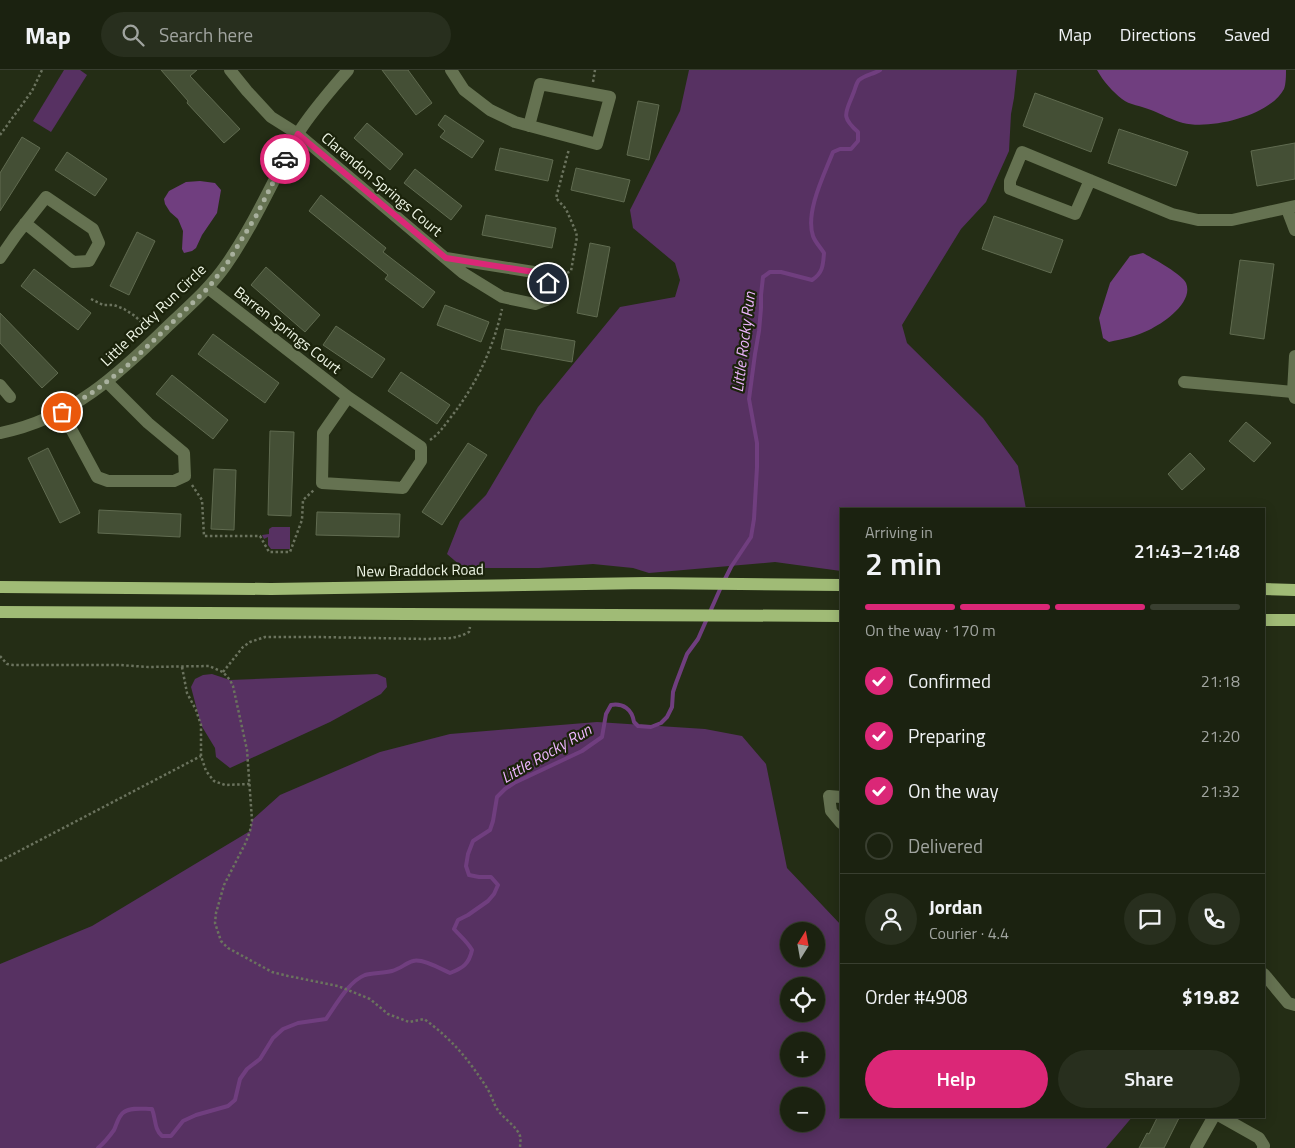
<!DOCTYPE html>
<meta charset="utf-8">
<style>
body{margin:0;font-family:"Titillium Web",sans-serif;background:#282f1e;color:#f1f3f6;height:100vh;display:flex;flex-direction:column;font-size:19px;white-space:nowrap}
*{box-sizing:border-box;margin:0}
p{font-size:16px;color:#a0a49f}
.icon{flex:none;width:28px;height:28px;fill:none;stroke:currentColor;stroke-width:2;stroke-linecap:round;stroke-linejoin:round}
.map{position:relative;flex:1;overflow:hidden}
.panel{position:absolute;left:840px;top:438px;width:425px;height:610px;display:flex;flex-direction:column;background:#1b2210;border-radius:0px;box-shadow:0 2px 12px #0003,0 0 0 1px #393f30}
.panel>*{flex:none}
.needle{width:32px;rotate:11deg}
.controls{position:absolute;left:780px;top:852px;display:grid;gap:10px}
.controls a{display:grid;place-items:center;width:45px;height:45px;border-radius:50%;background:#1b2210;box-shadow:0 2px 12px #0003,0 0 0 1px #393f30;font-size:25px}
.pin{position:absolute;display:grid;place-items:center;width:42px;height:42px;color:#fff;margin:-21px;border:2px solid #fff;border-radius:50%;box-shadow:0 1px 5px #0007}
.courier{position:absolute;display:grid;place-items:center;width:50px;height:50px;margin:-25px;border:4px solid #db2777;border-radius:50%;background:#fff;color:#222;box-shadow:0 1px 6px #0007}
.head em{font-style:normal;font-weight:600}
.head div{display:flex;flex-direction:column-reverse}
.head{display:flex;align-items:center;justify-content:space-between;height:85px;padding:0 25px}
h1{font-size:32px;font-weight:600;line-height:38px}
.bar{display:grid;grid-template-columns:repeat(4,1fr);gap:8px 5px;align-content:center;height:60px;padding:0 25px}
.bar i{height:6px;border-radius:4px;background:#393f30}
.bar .on{background:#db2777}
.bar p{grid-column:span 4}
.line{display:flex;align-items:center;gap:12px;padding:0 25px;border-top:1px solid #393f30}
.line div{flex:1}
.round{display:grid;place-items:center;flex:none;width:52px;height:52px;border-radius:26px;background:#282f1e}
ol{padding:0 25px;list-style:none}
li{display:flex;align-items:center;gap:15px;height:55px}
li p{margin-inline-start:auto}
li .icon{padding:5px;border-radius:50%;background:#db2777;color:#fff;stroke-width:4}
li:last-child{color:#a0a49f}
li i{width:28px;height:28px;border:2px solid #393f30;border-radius:50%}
.button{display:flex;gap:10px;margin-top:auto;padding:10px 25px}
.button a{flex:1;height:58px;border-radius:30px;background:#db2777;color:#fff;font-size:20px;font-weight:600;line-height:58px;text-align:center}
.button a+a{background:#282f1e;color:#f1f3f6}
header{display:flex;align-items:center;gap:30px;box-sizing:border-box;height:70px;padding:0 25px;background:#1b2210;border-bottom:1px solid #393f30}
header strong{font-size:24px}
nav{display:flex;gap:28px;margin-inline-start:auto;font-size:18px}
.search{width:350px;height:45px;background:#282f1e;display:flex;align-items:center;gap:12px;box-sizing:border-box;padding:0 18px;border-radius:28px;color:#a0a49f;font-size:19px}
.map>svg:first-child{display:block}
</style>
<header>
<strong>Map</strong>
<div class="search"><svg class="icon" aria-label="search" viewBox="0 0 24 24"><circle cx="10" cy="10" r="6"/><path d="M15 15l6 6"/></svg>Search here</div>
<nav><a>Map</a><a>Directions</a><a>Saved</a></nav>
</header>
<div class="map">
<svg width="1295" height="1078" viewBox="0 0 1295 1078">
<rect width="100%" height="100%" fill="#242d15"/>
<g fill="#573162" fill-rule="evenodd">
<polygon points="64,0 80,0 87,5 51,62 33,51"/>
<polygon points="689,0 1017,0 1014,28 1011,44 1009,81 986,132 961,159 902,255 907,273 983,348 1018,396 1026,439 841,439 841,501 775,492 649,503 633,498 593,494 539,498 478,498 461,496 447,484 460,451 486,425 538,337 620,237 675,227 680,210 675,193 633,158 630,140 680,41"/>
<polygon points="272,457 290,457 290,479 271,479 268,475 268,467 264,469 262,465 269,464 269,459"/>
<polygon points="212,604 230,610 377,604 386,608 387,617 381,624 330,652 230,698 216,687 215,678 201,655 191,617 195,609 203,605"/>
<path d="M597,652l108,7 37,7 24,28 21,104 54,57v191h292l-27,32h-1106v-184l92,-38 158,-95 2,-11 28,-25 100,-43 70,-18zM816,861v28h-27v-28zM789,916h27v28h-27zM816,971v28h-27v-28zM816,1026v28h-27v-28z"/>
</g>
<g fill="#703e7f">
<path d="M1097,0h189c0,5 0,14 -2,19 -14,27 -74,41 -101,34 -11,-3 -22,-9 -32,-13 -9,-4 -22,-5 -29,-11 -9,-7 -19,-18 -25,-29z"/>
<polygon points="200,111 215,113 221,120 217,143 202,165 196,178 192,181 184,183 182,179 183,161 178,149 170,142 165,134 164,129 169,121 186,112"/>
<path d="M1143,183c9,5 39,21 43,30 8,19 -22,40 -37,47 -12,6 -26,9 -40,12l-6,-4 -4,-20 11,-35 20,-27z"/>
</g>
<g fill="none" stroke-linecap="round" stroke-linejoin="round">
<g stroke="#703e7f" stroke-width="4">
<path d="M724,511l7,-14 20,-30 3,-18 3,-52v-24l-8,-44 6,-45 4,-23 2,-23v-13l2,-18 7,-5h11l31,8c11,-7 11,-15 12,-27 -3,-5 -9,-11 -11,-17 -8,-24 11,-61 20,-84l7,-3h11l7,-8v-9c-18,-16 -12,-19 -5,-38 2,-4 3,-11 6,-14 6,-5 15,-6 21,-10"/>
<path d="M98,1078c6,-5 11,-11 16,-18 3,-6 4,-14 10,-18 7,-5 19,-3 28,-3 4,10 2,20 10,27h9l12,-15 13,-6 32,-9 7,-6 5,-21 7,-10 13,-10 13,-21 10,-9 15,-6 28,-4c10,-14 23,-38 39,-44 6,-2 19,-2 27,-4 8,-2 14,-8 21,-10 9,-3 28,8 37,12 13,-5 19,-9 22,-23 -5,-9 -12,-14 -18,-21l4,-9 10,-5 20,-14 6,-7 4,-9 -7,-8h-12l-10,-2 -3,-9 2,-12 5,-13 17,-11 3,-9 4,-24 8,-8 9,-6 68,-32 20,-14 4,-23 5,-9c12,-2 21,4 23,17l4,4 13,1 10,-4 6,-6 5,-10 1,-15 3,-9 11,-29 11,-15 23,-52"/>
</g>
</g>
<g fill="#444f35" stroke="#606b50">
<polygon points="161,0 197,0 190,6 240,59 224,73 187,33 188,31"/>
<polygon points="382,0 408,0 432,33 416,45"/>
<polygon points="1035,23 1103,48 1091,82 1023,56"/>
<polygon points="638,31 659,35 649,90 627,85"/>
<polygon points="445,45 484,71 472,88 440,67 445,61 438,55"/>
<polygon points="367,53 403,84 390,100 354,68"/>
<polygon points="1119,59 1188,82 1176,116 1108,93"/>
<polygon points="22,67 40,78 0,141 0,103"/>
<polygon points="1295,73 1295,109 1257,116 1251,81"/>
<polygon points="500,78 553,90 548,111 495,100"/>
<polygon points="67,82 107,109 95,126 55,100"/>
<polygon points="576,98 630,110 624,132 571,120"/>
<polygon points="415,99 462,136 451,150 404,113"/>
<polygon points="321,125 386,178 383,182 435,222 423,238 385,209 388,205 309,141"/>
<polygon points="486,145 556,158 552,178 482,165"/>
<polygon points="994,146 1063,170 1051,203 982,179"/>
<polygon points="137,162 155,171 129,225 110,216"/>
<polygon points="590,173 610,177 597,247 577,243"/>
<polygon points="1240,190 1274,194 1264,269 1230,264"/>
<polygon points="266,197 320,245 305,262 251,215"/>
<polygon points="34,199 91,243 78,260 21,216"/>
<polygon points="445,235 489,252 481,272 437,255"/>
<polygon points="0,243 58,303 42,318 0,273"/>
<polygon points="336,256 385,289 372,308 323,275"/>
<polygon points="505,259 575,271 572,292 501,279"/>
<polygon points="213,264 279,313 265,333 198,284"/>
<polygon points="401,302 450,335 437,354 388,321"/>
<polygon points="172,305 228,350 213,369 156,324"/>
<polygon points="1246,352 1271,373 1254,392 1229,371"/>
<polygon points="270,361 294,362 291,446 268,445"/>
<polygon points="468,373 487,385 442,455 422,442"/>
<polygon points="48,378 80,443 60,453 28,388"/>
<polygon points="1190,383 1205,399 1182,420 1168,404"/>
<polygon points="214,399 236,400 234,460 211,459"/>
<polygon points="99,440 181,444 180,467 98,463"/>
<polygon points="317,442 400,444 399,467 316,465"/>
<polygon points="1158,1046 1180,1046 1164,1078 1139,1078 1147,1063 1149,1064"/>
</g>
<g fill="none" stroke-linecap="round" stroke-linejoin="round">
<g stroke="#6b735e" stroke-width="2.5" stroke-dasharray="2.5 2.5" stroke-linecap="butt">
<polyline points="593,12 595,0"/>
<polyline points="0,65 32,21 42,0"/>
<polyline points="558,207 571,201 577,167 576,162 566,139 556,128 569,79"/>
<polyline points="91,229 103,235 114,235 124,239 135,246 147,258"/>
<path d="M430,370c9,-6 14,-14 21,-23 25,-32 42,-68 51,-108"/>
<polyline points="192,415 202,430 204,466 260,466 269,482 290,482 302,450 303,430 314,420"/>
<path d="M0,586l7,8 6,1h107l28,2 61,-1 14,6 7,8 3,6 14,64 5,70 -2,11 -4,11 -22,43 -8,28 -1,10 6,18 7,7 44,24 16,4 50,10 32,13 18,15 21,8 15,-3c28,20 45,41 63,69 5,8 7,18 13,25 6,7 17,14 20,23 1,4 0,8 0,12"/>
<polyline points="182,597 187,623 196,640 201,655 201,686 206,701 214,711 225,715 250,714"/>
<polyline points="223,602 243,577 250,572 265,567 318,567 426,569 452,568 463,565 469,562 470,557"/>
<polyline points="0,791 201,686"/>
</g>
<g stroke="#657251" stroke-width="12">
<polyline points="230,0 247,21 271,47 298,64 463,203 502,227 535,234 546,230 548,213 540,203 446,188"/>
<polyline points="451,0 464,20 490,40 515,52 597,74 610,27 540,14 529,56"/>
<polyline points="1090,110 1075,144 1010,119 1010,111 1022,82 1172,144 1198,150 1232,150 1295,136"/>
<polyline points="1287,139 1295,160"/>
<polyline points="0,188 16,165 46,127 93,159 99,173 89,191 73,192 25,153"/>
<polyline points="208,218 348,327 421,377 421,391 403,418 322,413 323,363 348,327"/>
<polyline points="1184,312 1293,322"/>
<polyline points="0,315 10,327"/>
<polyline points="1295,328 1293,322 1295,286"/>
<polyline points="62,342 97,407 108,411 174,411 185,406 184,383 148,353 107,312"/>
<path d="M0,363c71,-14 119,-59 169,-108 20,-19 41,-37 57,-60 21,-30 37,-63 54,-96 6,-12 12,-25 19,-37 14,-22 32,-42 49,-62"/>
<polyline points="841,727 829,726 831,741 841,753"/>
<polyline points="1264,904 1288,933 1295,935"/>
<polyline points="1220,1046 1259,1068 1264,1076 1263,1078"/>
<polyline points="1196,1078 1214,1046"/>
</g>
<g stroke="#a0bb76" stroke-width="12">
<polyline points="0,517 271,519 647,513 841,515"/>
<polyline points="1264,519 1295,520"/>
<polyline points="0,542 841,546"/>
<polyline points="1264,550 1295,550"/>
</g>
</g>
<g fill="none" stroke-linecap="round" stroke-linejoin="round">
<polyline stroke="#a8b09d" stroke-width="5" stroke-dasharray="0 9" points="62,342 96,320 127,296 208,218 226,195 256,146 285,89"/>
<polyline stroke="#db2777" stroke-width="6" points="285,89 298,64 446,188 540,203 548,213"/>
</g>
<g text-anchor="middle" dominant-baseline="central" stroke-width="4.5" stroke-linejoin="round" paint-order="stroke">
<g font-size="15" fill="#eff6e6" stroke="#1b230b">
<text transform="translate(382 114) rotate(40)">Clarendon Springs Court</text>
<text transform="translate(153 245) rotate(-44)">Little Rocky Run Circle</text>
<text transform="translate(288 260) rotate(38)">Barren Springs Court</text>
<text transform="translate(420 500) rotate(-1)">New Braddock Road</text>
</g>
<g font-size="16" font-style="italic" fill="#edb5fe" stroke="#1b230b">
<text transform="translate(743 272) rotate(-83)">Little Rocky Run</text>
<text transform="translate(546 683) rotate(-30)">Little Rocky Run</text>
</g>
</g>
</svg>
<div class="controls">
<a><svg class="needle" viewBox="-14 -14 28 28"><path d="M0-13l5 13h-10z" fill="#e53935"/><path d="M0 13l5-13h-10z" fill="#a0a49f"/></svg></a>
<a><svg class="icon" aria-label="locate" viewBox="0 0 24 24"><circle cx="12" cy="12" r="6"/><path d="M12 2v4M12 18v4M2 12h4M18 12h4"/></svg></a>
<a>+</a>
<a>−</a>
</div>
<div class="pin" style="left:62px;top:342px;background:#ea580c"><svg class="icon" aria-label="bag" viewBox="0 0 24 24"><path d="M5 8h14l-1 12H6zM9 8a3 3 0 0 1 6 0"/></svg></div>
<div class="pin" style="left:548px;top:213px;background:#1f2937"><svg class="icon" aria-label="home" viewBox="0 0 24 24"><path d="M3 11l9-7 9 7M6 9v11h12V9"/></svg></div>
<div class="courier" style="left:285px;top:89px"><svg class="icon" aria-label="car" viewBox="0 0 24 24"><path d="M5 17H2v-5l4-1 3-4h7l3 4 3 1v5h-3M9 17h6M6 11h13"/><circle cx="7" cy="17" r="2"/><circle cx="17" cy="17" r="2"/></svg></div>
<section class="panel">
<div class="head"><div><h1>2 min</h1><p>Arriving in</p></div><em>21:43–21:48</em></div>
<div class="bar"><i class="on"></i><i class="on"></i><i class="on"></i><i></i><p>On the way · 170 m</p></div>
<ol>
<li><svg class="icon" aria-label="check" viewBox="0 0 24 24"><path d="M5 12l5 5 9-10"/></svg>Confirmed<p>21:18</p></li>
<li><svg class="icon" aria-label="check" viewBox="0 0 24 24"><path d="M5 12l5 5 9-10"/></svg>Preparing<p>21:20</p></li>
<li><svg class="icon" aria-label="check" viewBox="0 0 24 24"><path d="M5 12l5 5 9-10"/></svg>On the way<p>21:32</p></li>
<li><i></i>Delivered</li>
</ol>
<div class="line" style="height:90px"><a class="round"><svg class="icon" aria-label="person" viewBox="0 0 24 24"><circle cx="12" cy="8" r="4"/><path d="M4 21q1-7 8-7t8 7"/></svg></a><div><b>Jordan</b><p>Courier · 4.4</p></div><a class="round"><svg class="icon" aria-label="chat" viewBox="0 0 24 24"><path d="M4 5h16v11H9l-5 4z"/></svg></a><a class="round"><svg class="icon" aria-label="phone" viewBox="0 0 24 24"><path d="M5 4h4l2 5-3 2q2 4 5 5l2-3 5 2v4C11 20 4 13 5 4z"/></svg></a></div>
<div class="line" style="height:65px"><div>Order #4908</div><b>$19.82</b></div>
<div class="button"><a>Help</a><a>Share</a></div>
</section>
</div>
